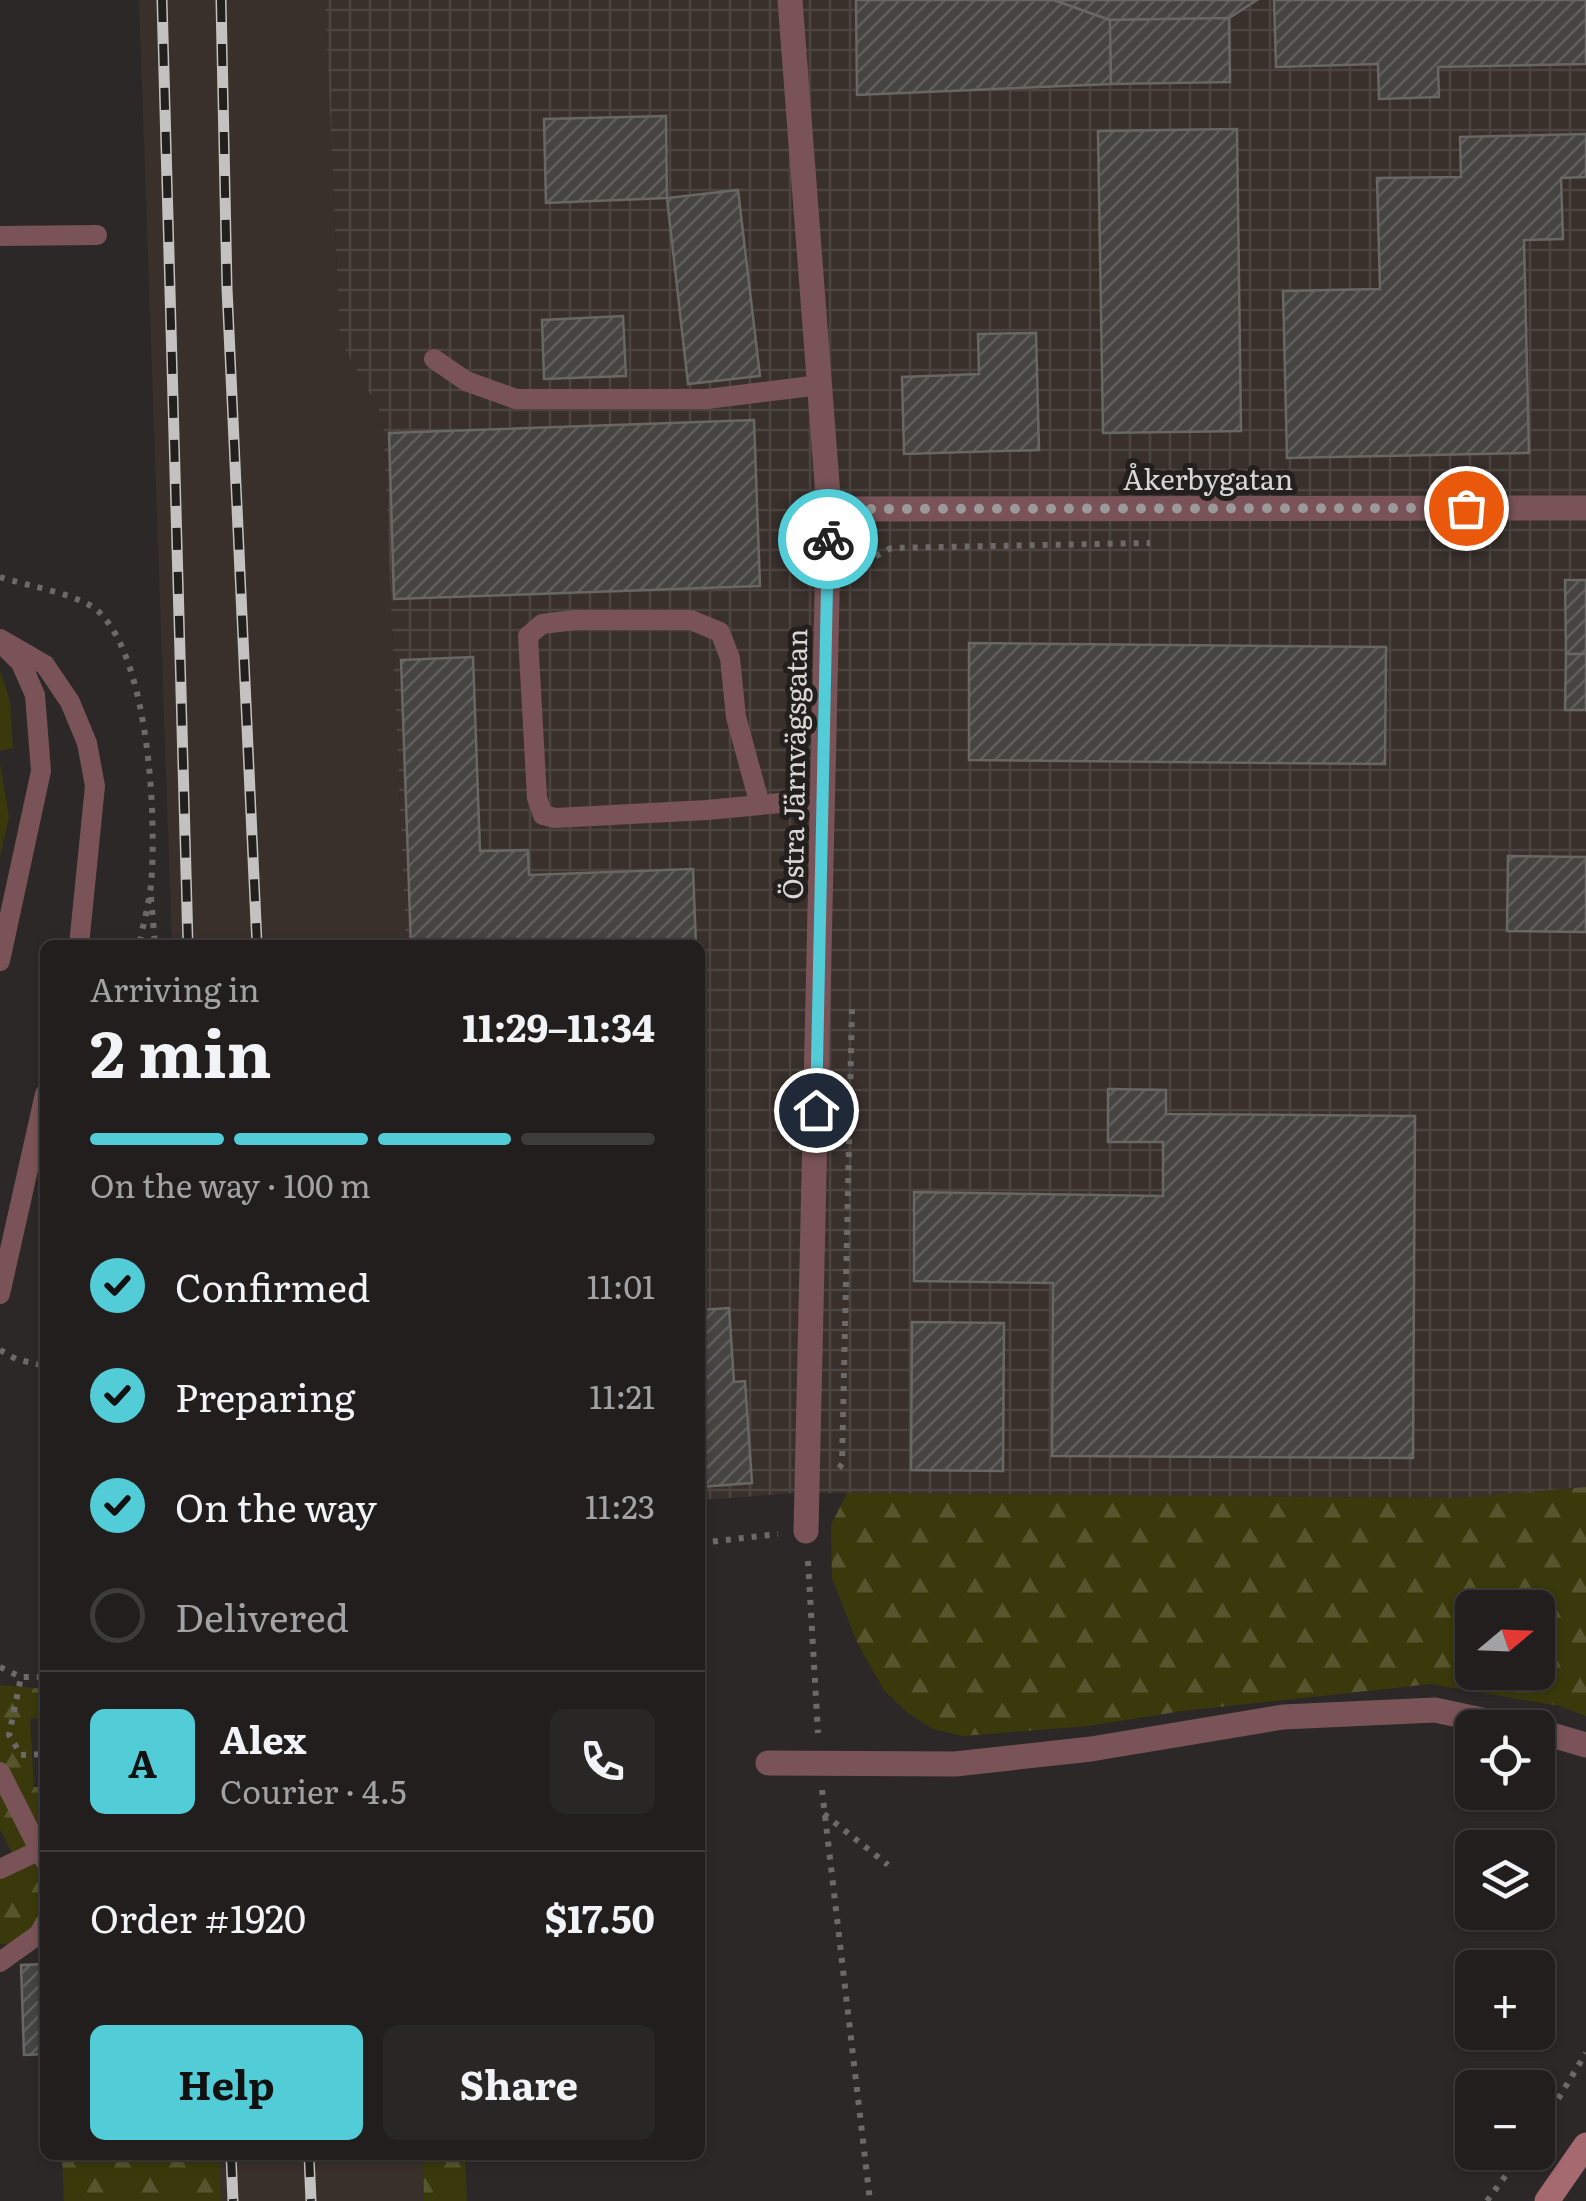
<!DOCTYPE html>
<meta charset="utf-8">
<style>
body{margin:0;font-family:Literata,serif;background:#292726;color:#f1f3f6;height:100vh;display:flex;flex-direction:column;font-size:38px;white-space:nowrap}
*{box-sizing:border-box;margin:0}
p{font-size:32px;color:#a2a2a4}
.icon{flex:none;width:55px;height:55px;fill:none;stroke:currentColor;stroke-width:2;stroke-linecap:round;stroke-linejoin:round}
.map{position:relative;flex:1;overflow:hidden}
.side{position:absolute;left:40px;top:940px;width:665px;height:1220px;display:flex;flex-direction:column;background:#211e1d;border-radius:15px;box-shadow:0 2px 8px #0004,0 0 0 2px #3e3c3b}
.side>*{flex:none}
.needle{width:65px;rotate:71deg}
.controls{position:absolute;left:1455px;top:1590px;display:grid;gap:20px}
.controls a{display:grid;place-items:center;width:100px;height:100px;border-radius:15px;background:#211e1d;box-shadow:0 2px 8px #0004,0 0 0 2px #3e3c3b;font-size:50px}
.pin{position:absolute;display:grid;place-items:center;width:85px;height:85px;color:#fff;margin:-42px;border:5px solid #fff;border-radius:50%;box-shadow:0 2px 10px #0007}
.courier{position:absolute;display:grid;place-items:center;width:100px;height:100px;margin:-50px;border:8px solid #52ccd6;border-radius:50%;background:#fff;color:#222;box-shadow:0 2px 12px #0007}
.headline em{font-style:normal;font-weight:700}
.headline div{display:flex;flex-direction:column-reverse}
.headline{display:flex;align-items:center;justify-content:space-between;height:170px;padding:0 50px}
h1{font-size:65px;font-weight:700;line-height:75px}
.bar{display:grid;grid-template-columns:repeat(4,1fr);gap:15px 10px;align-content:center;height:120px;padding:0 50px}
.bar i{height:12px;border-radius:8px;background:#3e3c3b}
.bar .on{background:#52ccd6}
.bar p{grid-column:span 4}
.line{display:flex;align-items:center;gap:25px;padding:0 50px;border-top:2px solid #3e3c3b}
.line div{flex:1}
.round{display:grid;place-items:center;flex:none;width:105px;height:105px;border-radius:15px;background:#292726}
ol{padding:0 50px;list-style:none}
li{display:flex;align-items:center;gap:30px;height:110px}
li p{margin-inline-start:auto}
li .icon{padding:10px;border-radius:50%;background:#52ccd6;color:#111;stroke-width:4}
li:last-child{color:#a2a2a4}
li i{width:55px;height:55px;border:5px solid #3e3c3b;border-radius:50%}
.primary-button{display:flex;gap:20px;margin-top:auto;padding:20px 50px}
.primary-button a{flex:1;height:115px;border-radius:15px;background:#52ccd6;color:#111;font-size:40px;font-weight:700;line-height:115px;text-align:center}
.primary-button a+a{background:#292726;color:#f1f3f6}
.map>svg:first-child{display:block}
</style>
<div class="map">
<svg width="1586" height="2201" viewBox="0 0 1586 2201">
<defs>
<pattern id="industrial-grid" width="8" height="8" patternUnits="userSpaceOnUse" patternTransform="scale(2.5)"><rect width="8" height="8" fill="#39302c"/><path d="M0 4h8M4 0v8" fill="none" stroke="#4c4440"/></pattern>
<pattern id="forest-firs" width="22" height="20" patternUnits="userSpaceOnUse" patternTransform="scale(2.5)"><rect width="22" height="20" fill="#3a390b"/><path d="M5 1l3.5 6h-7zM16 11l3.5 6h-7z" fill="#56552e"/></pattern>
<pattern id="building-hatch" width="6" height="6" patternUnits="userSpaceOnUse" patternTransform="scale(2.5)"><rect width="6" height="6" fill="#464441"/><path d="M-1 1l2-2M0 6l6-6M5 7l2-2" fill="none" stroke="#605e5c"/></pattern>
</defs>
<rect width="100%" height="100%" fill="#2c2827"/>
<g fill="#39302c">
<polygon points="139,0 325,0 340,340 383,417 406,945 172,945"/>
<polygon points="219,2155 423,2155 424,2201 221,2201"/>
</g>
<polygon fill="url(#industrial-grid)" points="325,0 1586,0 1586,1487 1462,1498 797,1493 700,1500 700,945 406,945 383,417 340,340"/>
<g fill="url(#forest-firs)" fill-rule="evenodd">
<path d="M1586,1487v229l-26,-10 -129,-22 -249,27 -94,15 -125,10 -30,-7 -25,-16 -24,-23 -27,-48 -25,-64 -1,-53 16,-32 615,5zM1472,1608h66v64h-66z"/>
<polygon points="0,1685 45,1689 45,1717 30,1719 34,1787 45,1787 45,1942 0,1944 0,1862 13,1855 0,1829"/>
<polygon points="62,2155 219,2155 221,2201 64,2201"/>
<polygon points="423,2155 465,2155 467,2201 424,2201"/>
</g>
<g fill="#3a390b">
<polygon points="0,670 10,701 13,748 0,751"/>
<polygon points="0,763 9,817 0,857"/>
</g>
<g fill="url(#building-hatch)" stroke="#696763" stroke-width="2.5">
<polygon points="856,0 1054,0 1110,20 1111,84 857,95"/>
<polygon points="1054,0 1257,0 1229,18 1110,20"/>
<polygon points="1274,0 1586,0 1586,64 1438,67 1439,97 1379,99 1378,64 1276,67"/>
<polygon points="1229,18 1230,82 1111,84 1110,20"/>
<polygon points="666,116 667,198 546,203 544,119"/>
<polygon points="1237,129 1241,431 1103,433 1098,131"/>
<polygon points="1586,134 1586,177 1561,178 1563,239 1524,240 1529,453 1287,458 1283,291 1380,289 1377,178 1461,177 1460,137"/>
<polygon points="738,190 760,376 688,384 667,198"/>
<polygon points="623,316 626,376 544,379 542,320"/>
<polygon points="1036,333 1039,450 904,454 902,377 979,374 978,334"/>
<polygon points="754,420 760,586 394,599 389,433"/>
<polygon points="1565,580 1586,580 1586,654 1566,654"/>
<polygon points="969,643 1386,647 1385,764 969,760"/>
<polygon points="1566,654 1586,654 1586,710 1565,710"/>
<polygon points="473,657 480,851 528,850 529,875 693,869 696,945 411,945 401,660"/>
<polygon points="1508,856 1586,857 1586,932 1507,931"/>
<polygon points="1108,1089 1166,1090 1166,1114 1415,1116 1413,1458 1052,1456 1053,1283 914,1281 914,1192 1163,1196 1163,1142 1108,1142"/>
<polygon points="729,1308 734,1382 745,1381 752,1483 700,1487 700,1310"/>
<polygon points="912,1322 1004,1323 1003,1471 911,1470"/>
<polygon points="45,1964 45,2054 24,2055 21,1965"/>
</g>
<g fill="none" stroke-linecap="round" stroke-linejoin="round">
<g stroke="#6c6968" stroke-width="6" stroke-dasharray="5 8" stroke-linecap="butt">
<polyline points="858,575 874,557 891,548 1150,543"/>
<path d="M0,577c26,9 82,17 100,36 49,49 57,205 51,272 -2,20 -8,40 -12,60"/>
<polyline points="151,897 155,945"/>
<polyline points="0,1350 16,1359 45,1366"/>
<polyline points="839,1468 842,1464 852,1007"/>
<polyline points="700,1543 778,1534"/>
<polyline points="808,1561 818,1733"/>
<polyline points="0,1667 21,1677 45,1677"/>
<polyline points="17,1748 9,1735 21,1677"/>
<polyline points="21,1755 45,1754"/>
<polyline points="822,1790 870,2201"/>
<polyline points="824,1814 888,1865"/>
<polyline points="1538,2132 1586,2053"/>
<polyline points="1487,2201 1523,2152"/>
</g>
<g stroke="#795357" stroke-width="20">
<polyline points="0,236 97,235"/>
<polyline points="434,359 466,381 516,399 707,399 820,385"/>
<polyline points="0,639 45,665 70,702 87,743 95,786 79,945"/>
<polyline points="760,805 736,717 730,658 720,632 691,620 575,620 542,624 528,636 537,798 543,815 555,818 707,810 823,799"/>
<polyline points="0,961 41,771 35,695 21,663 8,650"/>
<polyline points="0,1294 45,1094"/>
<polyline points="0,1772 45,1861"/>
<polyline points="0,1869 40,1850"/>
<polyline points="0,1962 39,1934 45,1923"/>
</g>
<g stroke="#795357" stroke-width="25">
<polyline points="790,0 829,509 806,1531"/>
<polyline points="829,509 1586,508"/>
<polyline points="1538,1731 1586,1745"/>
<polyline points="768,1763 955,1764 1091,1749 1283,1717 1435,1710 1519,1728"/>
</g>
<polyline stroke="#a56970" stroke-width="25" points="1547,2201 1586,2145"/>
<g stroke="#c4c2c1" stroke-width="11">
<g id="rail">
<polyline points="162,0 188,945"/>
<polyline points="221,0 227,288 257,945"/>
<polyline points="231,2155 233,2201"/>
<polyline points="309,2155 311,2201"/>
</g>
</g>
<use href="#rail" stroke="#221f1d" stroke-width="8" stroke-dasharray="22" stroke-linecap="butt"/>
</g>
<g fill="none" stroke-linecap="round" stroke-linejoin="round">
<polyline stroke="#9c9a99" stroke-width="10" stroke-dasharray="0 18" points="828,539 829,509 1466,508"/>
<polyline stroke="#52ccd6" stroke-width="12" points="816,1110 828,539"/>
</g>
<g text-anchor="middle" dominant-baseline="central" stroke-width="10" stroke-linejoin="round" paint-order="stroke">
<g font-size="28" fill="#d9d7d6" stroke="#221f1d">
<text x="1208" y="478">Åkerbygatan</text>
<text transform="translate(793 764) rotate(-89)">Östra Järnvägsgatan</text>
</g>
</g>
</svg>
<div class="controls">
<a><svg class="needle" viewBox="-14 -14 28 28"><path d="M0-13l5 13h-10z" fill="#e53935"/><path d="M0 13l5-13h-10z" fill="#a2a2a4"/></svg></a>
<a><svg class="icon" aria-label="locate" viewBox="0 0 24 24"><circle cx="12" cy="12" r="6"/><path d="M12 2v4M12 18v4M2 12h4M18 12h4"/></svg></a>
<a><svg class="icon" aria-label="layers" viewBox="0 0 24 24"><path d="M12 4l9 5-9 5-9-5zM3 14l9 5 9-5"/></svg></a>
<a>+</a>
<a>−</a>
</div>
<div class="pin" style="left:1466px;top:508px;background:#ea580c"><svg class="icon" aria-label="bag" viewBox="0 0 24 24"><path d="M5 8h14l-1 12H6zM9 8a3 3 0 0 1 6 0"/></svg></div>
<div class="pin" style="left:816px;top:1110px;background:#1f2937"><svg class="icon" aria-label="home" viewBox="0 0 24 24"><path d="M3 11l9-7 9 7M6 9v11h12V9"/></svg></div>
<div class="courier" style="left:828px;top:539px"><svg class="icon" aria-label="bike" viewBox="0 0 24 24"><circle cx="6" cy="16" r="4"/><circle cx="18" cy="16" r="4"/><path d="M6 16l4-8h5l3 8M10 8l3 8H6M13 5h3"/></svg></div>
<section class="side">
<div class="headline"><div><h1>2 min</h1><p>Arriving in</p></div><em>11:29–11:34</em></div>
<div class="bar"><i class="on"></i><i class="on"></i><i class="on"></i><i></i><p>On the way · 100 m</p></div>
<ol>
<li><svg class="icon" aria-label="check" viewBox="0 0 24 24"><path d="M5 12l5 5 9-10"/></svg>Confirmed<p>11:01</p></li>
<li><svg class="icon" aria-label="check" viewBox="0 0 24 24"><path d="M5 12l5 5 9-10"/></svg>Preparing<p>11:21</p></li>
<li><svg class="icon" aria-label="check" viewBox="0 0 24 24"><path d="M5 12l5 5 9-10"/></svg>On the way<p>11:23</p></li>
<li><i></i>Delivered</li>
</ol>
<div class="line" style="height:180px"><b class="round" style="background:#52ccd6;color:#111">A</b><div><b>Alex</b><p>Courier · 4.5</p></div><a class="round"><svg class="icon" aria-label="phone" viewBox="0 0 24 24"><path d="M5 4h4l2 5-3 2q2 4 5 5l2-3 5 2v4C11 20 4 13 5 4z"/></svg></a></div>
<div class="line" style="height:130px"><div>Order #1920</div><b>$17.50</b></div>
<div class="primary-button"><a>Help</a><a>Share</a></div>
</section>
</div>
